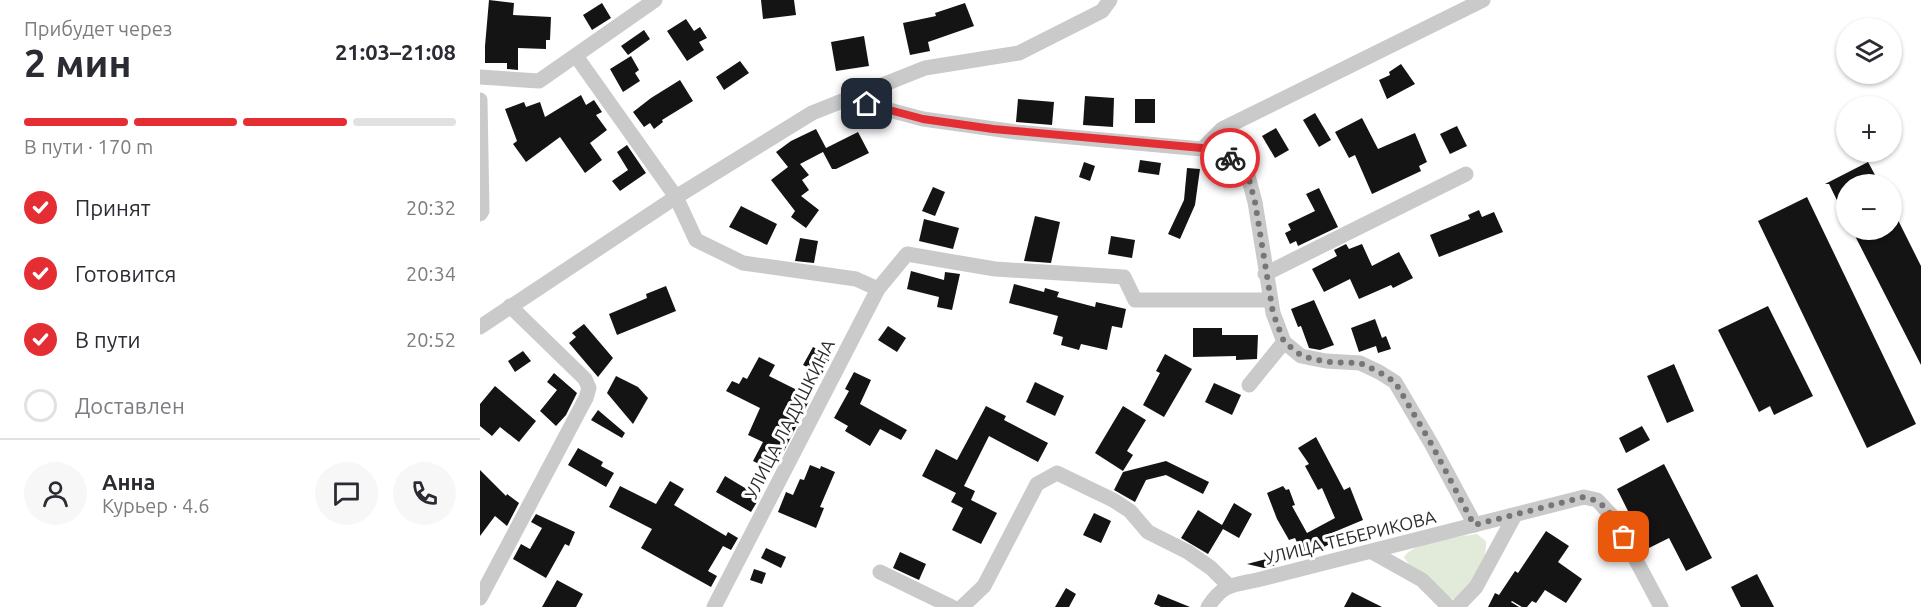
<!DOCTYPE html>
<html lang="ru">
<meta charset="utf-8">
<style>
body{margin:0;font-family:Ubuntu,sans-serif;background:#f7f7f7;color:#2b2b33;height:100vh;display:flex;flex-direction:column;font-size:22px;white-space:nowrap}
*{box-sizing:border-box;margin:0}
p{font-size:20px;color:#7c7c81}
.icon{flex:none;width:33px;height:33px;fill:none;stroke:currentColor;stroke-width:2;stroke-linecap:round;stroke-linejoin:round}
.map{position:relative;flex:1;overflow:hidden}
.details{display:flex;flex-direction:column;background:#fff;width:480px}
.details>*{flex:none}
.fabs{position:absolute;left:1356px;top:18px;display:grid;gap:12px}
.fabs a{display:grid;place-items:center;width:66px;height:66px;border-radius:50%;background:#fff;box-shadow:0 2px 4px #0004;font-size:30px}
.pin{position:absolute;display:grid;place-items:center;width:51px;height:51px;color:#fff;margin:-26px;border-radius:12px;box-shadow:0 3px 9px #0006}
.courier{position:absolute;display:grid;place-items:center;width:60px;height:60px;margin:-30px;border:4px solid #e52e33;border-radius:50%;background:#fff;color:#222;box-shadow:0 2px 8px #0007}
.headline em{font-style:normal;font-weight:700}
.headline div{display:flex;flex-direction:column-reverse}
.headline{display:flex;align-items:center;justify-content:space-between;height:102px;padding:0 24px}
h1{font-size:39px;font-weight:700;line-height:45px}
.bar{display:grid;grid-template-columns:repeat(4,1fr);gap:9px 6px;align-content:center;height:72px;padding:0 24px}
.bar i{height:8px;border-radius:4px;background:#e1e1e2}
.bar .current{background:#e52e33}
.bar p{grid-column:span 4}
.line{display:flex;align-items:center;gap:15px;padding:0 24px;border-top:2px solid #e1e1e2}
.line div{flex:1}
.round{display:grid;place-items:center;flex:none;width:63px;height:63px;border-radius:32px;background:#f7f7f7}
ol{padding:0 24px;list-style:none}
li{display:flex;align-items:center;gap:18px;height:66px}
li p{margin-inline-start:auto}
li .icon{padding:6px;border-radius:50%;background:#e52e33;color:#fff;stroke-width:4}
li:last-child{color:#7c7c81}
li i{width:33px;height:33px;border:3px solid #e1e1e2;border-radius:50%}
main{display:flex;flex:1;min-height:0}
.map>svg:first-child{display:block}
</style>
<main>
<section class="details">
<div class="headline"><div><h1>2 мин</h1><p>Прибудет через</p></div><em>21:03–21:08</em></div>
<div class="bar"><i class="current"></i><i class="current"></i><i class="current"></i><i></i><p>В пути · 170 m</p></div>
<ol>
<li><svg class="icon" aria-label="check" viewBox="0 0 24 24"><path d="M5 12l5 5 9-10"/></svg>Принят<p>20:32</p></li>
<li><svg class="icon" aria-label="check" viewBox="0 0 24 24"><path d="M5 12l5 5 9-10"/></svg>Готовится<p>20:34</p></li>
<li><svg class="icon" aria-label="check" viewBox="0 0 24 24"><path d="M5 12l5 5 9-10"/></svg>В пути<p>20:52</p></li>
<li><i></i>Доставлен</li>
</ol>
<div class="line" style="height:108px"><a class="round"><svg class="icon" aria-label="person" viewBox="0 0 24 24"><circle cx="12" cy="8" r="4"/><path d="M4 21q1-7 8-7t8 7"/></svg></a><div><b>Анна</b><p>Курьер · 4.6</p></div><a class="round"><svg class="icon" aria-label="chat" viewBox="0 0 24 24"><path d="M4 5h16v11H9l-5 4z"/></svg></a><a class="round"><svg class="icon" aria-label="phone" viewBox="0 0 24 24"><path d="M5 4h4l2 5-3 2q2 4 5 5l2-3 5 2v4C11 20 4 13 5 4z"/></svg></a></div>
</section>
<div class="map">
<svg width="1441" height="607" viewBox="0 0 1441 607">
<rect width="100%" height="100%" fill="#fff"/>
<path fill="#e2ebda" d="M997,534l9,7c0,29 -12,39 -29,60 -20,-8 -42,-26 -53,-44 10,-16 55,-20 73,-23z"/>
<g fill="#141414">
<polygon points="9,0 34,3 33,15 71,17 70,40 66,40 66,49 38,48 38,70 27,69 27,63 5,63 5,46"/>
<polygon points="281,0 314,0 316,15 283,19"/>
<polygon points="122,3 131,18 112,30 103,15"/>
<polygon points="485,3 494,26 448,42 450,51 430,55 423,23 456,16 455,13"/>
<polygon points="206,19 214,31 220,27 227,38 219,42 224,50 207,61 187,31"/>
<polygon points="164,30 170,39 148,55 141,46"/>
<polygon points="384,36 389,66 356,71 351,42"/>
<polygon points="151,56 159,70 155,73 160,81 143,92 130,69"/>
<polygon points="260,61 269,73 244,90 236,77"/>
<polygon points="921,64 935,84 907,99 899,80 910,75 909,72"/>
<polygon points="200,80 213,101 182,120 183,122 174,129 170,123 164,127 153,112 171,98"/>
<polygon points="101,95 106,105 114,100 122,112 116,115 127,130 110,143 122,160 105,173 80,137 46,162 33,144 37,141 25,109 44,102 46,107 60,102 65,117"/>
<polygon points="605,96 634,98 633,127 603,125"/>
<polygon points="538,99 574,102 572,125 536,122"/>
<rect x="655" y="99" width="20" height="24"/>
<polygon points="835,113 851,140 839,147 823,120"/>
<polygon points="882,118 898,149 935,133 947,162 939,166 941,171 892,194 875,155 869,158 855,132"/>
<polygon points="977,126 987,146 970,154 960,134"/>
<polygon points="796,128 809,150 795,158 782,136"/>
<polygon points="336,129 346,148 378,132 389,153 356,169 352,169 343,152 320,164 329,175 322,180 329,190 321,196 339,210 326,228 311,217 315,211 291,180 308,167 296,152 311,141"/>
<polygon points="147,145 166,173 140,191 132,181 148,170 137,152"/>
<polygon points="660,160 681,163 679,175 658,172"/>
<polygon points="604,162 615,166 610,181 599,177"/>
<polygon points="1388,162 1400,184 1366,184 1366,219 1349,184 1345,184"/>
<polygon points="707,168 720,169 715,205 700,239 688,234 704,200"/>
<polygon points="453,187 465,192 455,216 442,211"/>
<polygon points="839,188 858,227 818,246 816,241 810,244 805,233 811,230 808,224 835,211 826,194"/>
<polygon points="1327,197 1436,424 1387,448 1278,221"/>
<polygon points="261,206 297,224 287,245 249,227"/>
<polygon points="1412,208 1441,266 1441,365 1372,230 1412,230"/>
<polygon points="999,210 1002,217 1014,212 1023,232 959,257 950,235 990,219 988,215"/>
<polygon points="555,216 580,222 571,263 544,261"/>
<polygon points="444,219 479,228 473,249 439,241"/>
<polygon points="631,236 655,240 652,258 628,254"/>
<polygon points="320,238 338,241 334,263 315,261"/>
<polygon points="866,244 869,249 882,244 892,266 919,252 933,278 913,288 911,285 879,299 870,279 844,292 832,269 857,256 854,250"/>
<polygon points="431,271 464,280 465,272 480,274 472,310 457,307 459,297 427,289"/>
<polygon points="534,284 564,292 565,288 579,292 577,297 615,307 616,302 646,309 642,328 632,326 627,350 601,344 599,350 581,345 583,337 573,334 578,316 529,303"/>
<polygon points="186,286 196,311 137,335 129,314 167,298 166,294"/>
<polygon points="834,300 854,345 840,350 829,348 821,326 818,327 811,309"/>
<polygon points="1288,306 1333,396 1294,415 1290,406 1279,412 1238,330"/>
<polygon points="895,319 902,338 906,336 911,349 898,353 896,346 879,352 871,328"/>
<polygon points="104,324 133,358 118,377 89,343 96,337 92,333"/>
<polygon points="408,326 426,338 417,352 398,340"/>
<polygon points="713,328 742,328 742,335 778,335 777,359 756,360 756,356 713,357"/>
<polygon points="333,347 351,356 342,374 323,365"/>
<polygon points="43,351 51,361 35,372 28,361"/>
<polygon points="685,354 712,369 684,417 663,405 680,373 676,371"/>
<polygon points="279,357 295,365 289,376 331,397 304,451 302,450 291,470 273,461 283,442 268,435 280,408 246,391 252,381 259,384 263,377 267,379"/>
<polygon points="1194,364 1214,411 1187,423 1167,376"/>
<polygon points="374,372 391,380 380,404 427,430 421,440 400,429 390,446 365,431 368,426 354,418 369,391 365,389"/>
<polygon points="74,373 97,393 86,415 76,426 60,411 77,390 67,382"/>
<polygon points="136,376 158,387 168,398 153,424 127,393"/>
<polygon points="555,382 584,396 575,416 546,402"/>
<polygon points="734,383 761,395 752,415 725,402"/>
<polygon points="15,386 56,421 39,442 20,427 12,436 0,426 0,404"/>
<polygon points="506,406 526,416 524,420 568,443 558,462 509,436 484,486 495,491 491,500 517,513 501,544 472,530 483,508 471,502 476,493 442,476 456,449 477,460"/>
<polygon points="643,406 666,420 647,451 653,455 643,471 615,453"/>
<polygon points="118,410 145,433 142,438 111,420"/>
<polygon points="1162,426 1170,440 1146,453 1139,438"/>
<polygon points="836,437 864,490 870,487 883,520 847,535 851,543 834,553 831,548 822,553 815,538 809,540 797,519 787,493 803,486 806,490 809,489 815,505 812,506 827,533 855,518 842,488 838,490 825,466 829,464 818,448"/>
<polygon points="98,448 123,462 121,466 134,473 126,487 88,465"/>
<polygon points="686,461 729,482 723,494 686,475 666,480 655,502 634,490 643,472"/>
<polygon points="1184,464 1232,558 1206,571 1189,538 1165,550 1156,532 1158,531 1137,489"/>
<polygon points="330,465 340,469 341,466 355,472 340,507 344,508 336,528 298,512 306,492 313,495 320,479 324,480"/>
<polygon points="0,470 26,496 27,494 39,503 27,526 15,516 0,536"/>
<polygon points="245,476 280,497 271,512 236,492"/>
<polygon points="190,481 204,489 194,505 246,536 248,532 258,538 251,550 243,546 228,571 237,576 231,587 161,548 172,529 129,507 140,486 176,504"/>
<polygon points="754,503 772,514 759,538 743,529 728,554 701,538 718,510 742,525"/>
<polygon points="614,513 631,521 621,543 603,535"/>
<polygon points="56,514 95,532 89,546 85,544 66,578 33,559 41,544 50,549 62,528 51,522"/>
<polygon points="1066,531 1089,546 1078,562 1102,579 1086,603 1065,590 1056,603 1052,601 1047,607 1042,607 1032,601 1031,602 1039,607 1008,607 1015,593 1019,595 1035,571 1038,573"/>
<polygon points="286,548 306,557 301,568 281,558"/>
<polygon points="420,552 446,564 439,580 413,568"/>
<polygon points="794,557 796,565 784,568 767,564"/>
<polygon points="274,569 286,573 282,584 270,580"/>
<polygon points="1277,574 1294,607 1261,607 1251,587"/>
<polygon points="77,580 103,594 96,607 62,607"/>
<polygon points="586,588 596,594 589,607 575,607"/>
<polygon points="872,592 902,607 864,607"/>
<polygon points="678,594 710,607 681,607 674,604"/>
</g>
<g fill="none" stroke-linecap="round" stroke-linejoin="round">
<g stroke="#cacaca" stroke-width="15">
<polyline points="96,56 196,197 216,240 263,263 376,279 398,289"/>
<polyline points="0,77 59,81 175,0"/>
<polyline points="368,99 443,119 536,132 722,149 757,161 767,172 775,202 793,313 804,342 821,356 846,361 880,363 899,372 915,382 952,445 995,525"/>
<polyline points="0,100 2,211 0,214"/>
<polyline points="722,149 742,129 1003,0"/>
<polyline points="785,274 986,174"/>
<polyline points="0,327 196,197 332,113 445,68 539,53 622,11 630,0"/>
<polyline points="769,385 804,342"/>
<polyline points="892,552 942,580 969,607"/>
<polyline points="400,572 472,607"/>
<polyline points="0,598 106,398 109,388 105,379 30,306"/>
<polyline points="234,607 398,289 427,254 515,269 644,277 655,300 790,300"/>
<polyline points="482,607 504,586 557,484 577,473 633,500 650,511 668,532 708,552 731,568 748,585"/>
<path d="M728,607c15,-23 24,-22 49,-27l327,-83 13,3 16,17 48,90"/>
<polyline points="977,607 996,587 1035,515"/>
</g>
</g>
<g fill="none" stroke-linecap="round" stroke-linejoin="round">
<path stroke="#767676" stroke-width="6" stroke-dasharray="0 10.8" d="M750,158l7,3 10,11 8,30 18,111 11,29 18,14 24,6 34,1 19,9 16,10 37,63 42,80 110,-28c23,5 29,20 40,40"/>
<polyline stroke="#e52e33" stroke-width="8" points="387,104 443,119 513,129 722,148 750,158"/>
</g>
<g text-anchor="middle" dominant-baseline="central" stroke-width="6" stroke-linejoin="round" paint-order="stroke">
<g font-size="18" fill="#2d2d2d" stroke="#fff">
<text transform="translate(309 419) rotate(-63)">УЛИЦА ЛАДУШКИНА</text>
<text transform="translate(870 537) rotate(-14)">УЛИЦА ТЕБЕРИКОВА</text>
</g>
</g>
</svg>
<div class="fabs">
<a><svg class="icon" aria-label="layers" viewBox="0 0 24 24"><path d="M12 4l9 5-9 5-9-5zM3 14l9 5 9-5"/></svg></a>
<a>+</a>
<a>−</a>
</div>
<div class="pin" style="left:1144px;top:537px;background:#ea580c"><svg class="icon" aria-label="bag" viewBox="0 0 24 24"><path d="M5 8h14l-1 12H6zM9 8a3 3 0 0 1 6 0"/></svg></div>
<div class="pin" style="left:387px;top:104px;background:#1f2937"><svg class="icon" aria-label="home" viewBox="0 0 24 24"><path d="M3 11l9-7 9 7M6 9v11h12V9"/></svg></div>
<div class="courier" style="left:750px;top:158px"><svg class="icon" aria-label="bike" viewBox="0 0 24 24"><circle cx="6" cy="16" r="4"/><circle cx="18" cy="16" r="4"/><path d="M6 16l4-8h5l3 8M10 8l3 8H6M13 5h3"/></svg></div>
</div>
</main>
